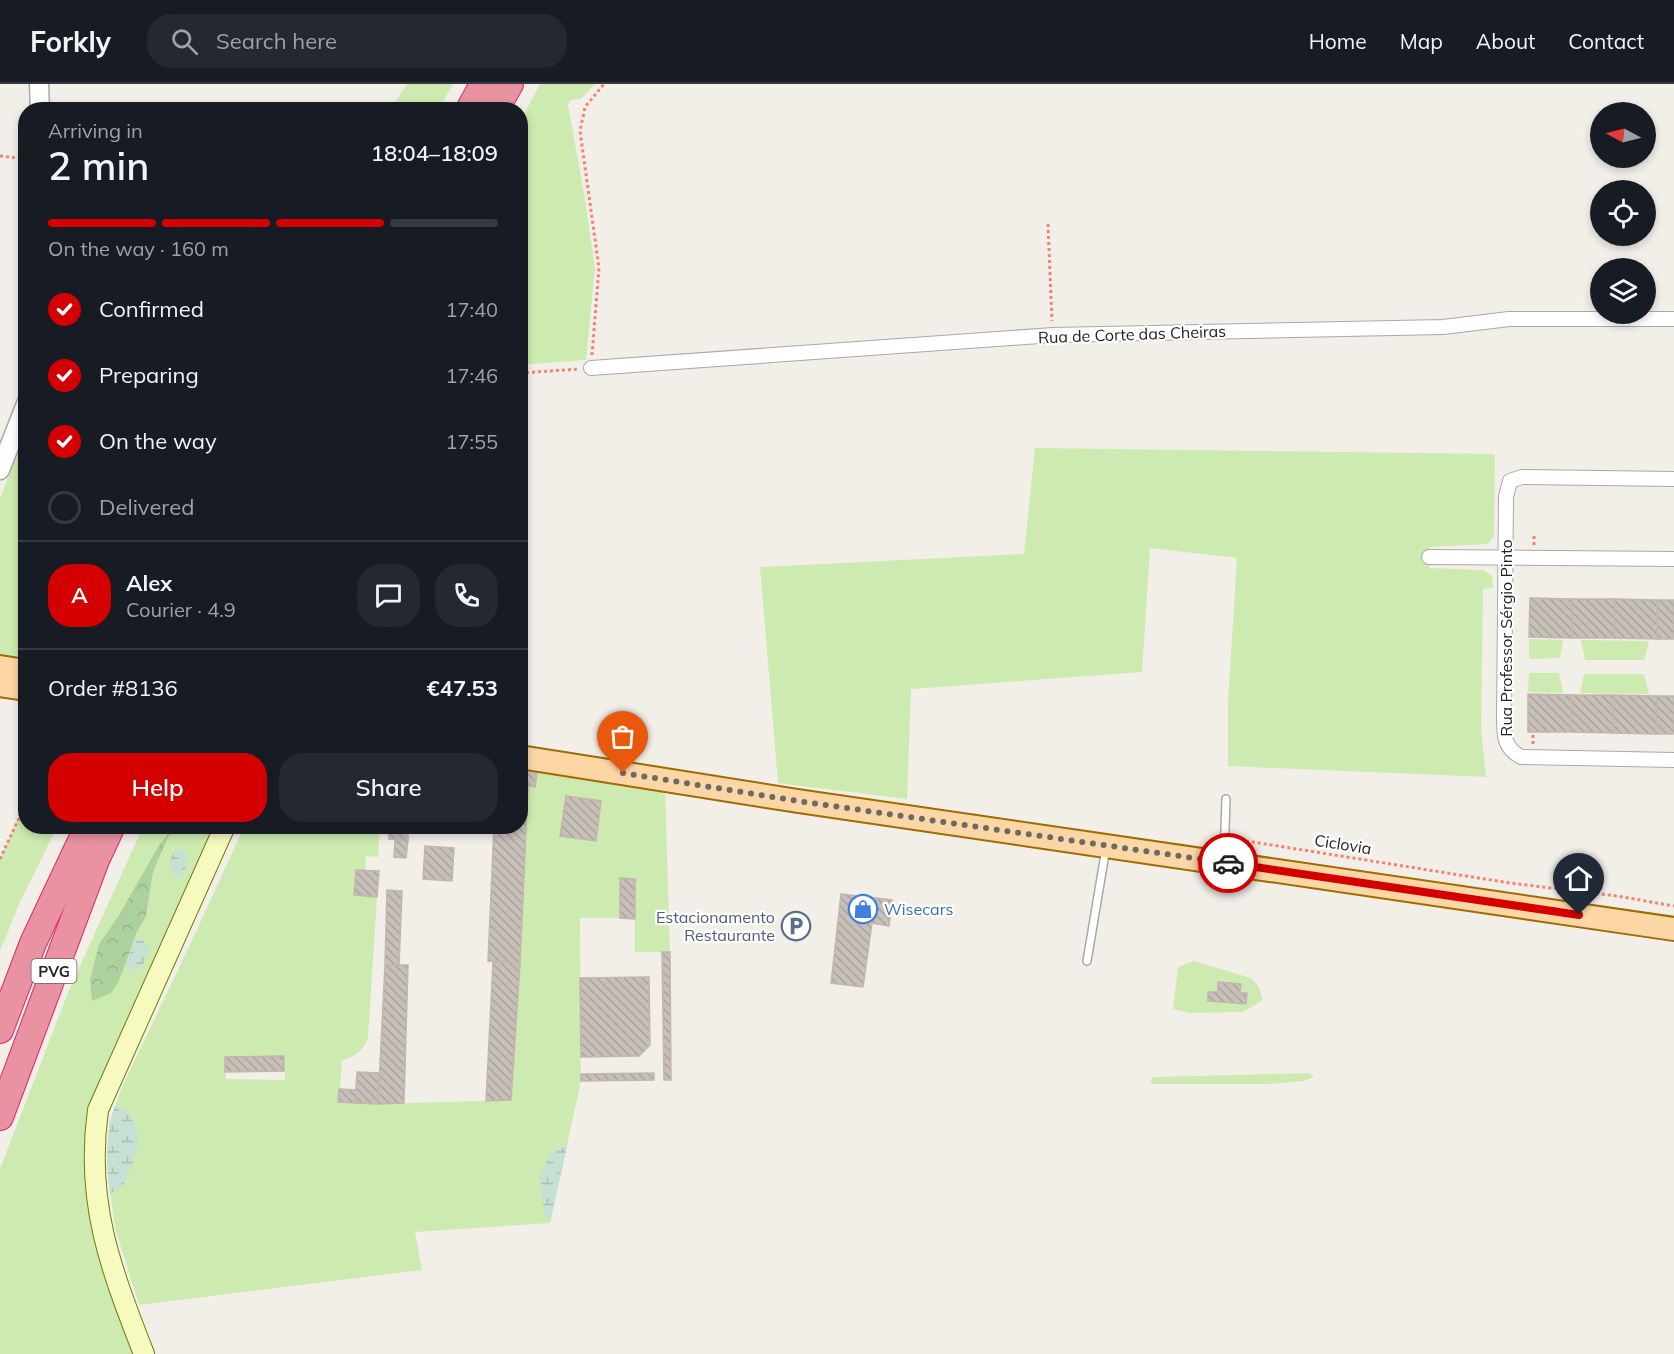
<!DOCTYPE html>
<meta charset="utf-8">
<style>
body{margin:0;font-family:Mulish,sans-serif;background:#242831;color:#f1f3f6;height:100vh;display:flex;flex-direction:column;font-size:22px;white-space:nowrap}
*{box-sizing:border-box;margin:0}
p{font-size:20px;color:#9ea1a6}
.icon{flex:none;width:33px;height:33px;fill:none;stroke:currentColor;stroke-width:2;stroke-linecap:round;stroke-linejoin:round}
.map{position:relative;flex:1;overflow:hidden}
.panel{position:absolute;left:18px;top:18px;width:510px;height:732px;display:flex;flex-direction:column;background:#171b24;border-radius:24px;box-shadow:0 3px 9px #0003}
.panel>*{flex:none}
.needle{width:39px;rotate:277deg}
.buttons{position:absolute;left:1590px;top:18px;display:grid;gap:12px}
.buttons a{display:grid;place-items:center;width:66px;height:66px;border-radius:50%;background:#171b24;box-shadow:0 3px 9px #0003;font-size:30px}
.pin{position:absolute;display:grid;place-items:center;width:51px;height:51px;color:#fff;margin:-62px -26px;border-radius:50% 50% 50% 0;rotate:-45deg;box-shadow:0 0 6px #0007}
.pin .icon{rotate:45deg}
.courier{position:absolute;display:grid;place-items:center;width:60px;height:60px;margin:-30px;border:4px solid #d40000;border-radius:50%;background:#fff;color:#222;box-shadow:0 2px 8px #0007}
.headline em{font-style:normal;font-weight:600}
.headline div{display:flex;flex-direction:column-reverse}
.headline{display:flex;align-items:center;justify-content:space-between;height:102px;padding:0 30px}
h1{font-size:39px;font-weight:600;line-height:45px}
.bar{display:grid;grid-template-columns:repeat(4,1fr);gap:9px 6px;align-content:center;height:72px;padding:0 30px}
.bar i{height:8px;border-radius:4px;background:#363941}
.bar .active{background:#d40000}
.bar p{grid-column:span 4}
.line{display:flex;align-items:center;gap:15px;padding:0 30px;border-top:2px solid #363941}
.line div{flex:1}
.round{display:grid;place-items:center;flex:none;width:63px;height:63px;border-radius:24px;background:#242831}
ol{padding:0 30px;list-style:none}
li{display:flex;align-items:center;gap:18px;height:66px}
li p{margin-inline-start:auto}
li .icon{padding:6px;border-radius:50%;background:#d40000;color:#fff;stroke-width:4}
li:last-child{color:#9ea1a6}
li i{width:33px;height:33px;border:3px solid #363941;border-radius:50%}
.action{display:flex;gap:12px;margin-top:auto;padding:12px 30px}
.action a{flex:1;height:69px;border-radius:24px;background:#d40000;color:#fff;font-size:24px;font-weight:600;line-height:69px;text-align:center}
.action a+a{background:#242831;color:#f1f3f6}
header{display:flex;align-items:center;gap:36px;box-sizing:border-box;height:84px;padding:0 30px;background:#171b24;border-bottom:2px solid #363941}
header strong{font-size:28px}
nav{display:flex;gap:33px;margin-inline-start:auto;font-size:21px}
.search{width:420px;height:54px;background:#242831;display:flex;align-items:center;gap:15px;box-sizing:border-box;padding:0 21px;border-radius:24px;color:#9ea1a6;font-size:22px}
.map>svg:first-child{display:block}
</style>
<header>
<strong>Forkly</strong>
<div class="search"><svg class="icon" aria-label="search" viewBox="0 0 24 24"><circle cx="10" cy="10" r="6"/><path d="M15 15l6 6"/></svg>Search here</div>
<nav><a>Home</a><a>Map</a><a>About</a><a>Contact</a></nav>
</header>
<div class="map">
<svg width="1674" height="1270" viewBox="0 0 1674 1270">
<defs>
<pattern id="forest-crowns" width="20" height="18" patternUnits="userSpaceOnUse" patternTransform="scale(1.5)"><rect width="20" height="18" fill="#add19e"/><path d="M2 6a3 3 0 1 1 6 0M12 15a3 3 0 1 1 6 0" fill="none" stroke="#95b388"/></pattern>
<pattern id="wetland-marsh" width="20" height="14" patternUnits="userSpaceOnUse" patternTransform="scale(1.5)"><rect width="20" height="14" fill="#c6e0d4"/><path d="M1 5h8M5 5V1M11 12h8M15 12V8" fill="none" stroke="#aac0b6"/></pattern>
<pattern id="building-back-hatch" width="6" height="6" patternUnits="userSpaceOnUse" patternTransform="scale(1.5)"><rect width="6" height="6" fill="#c7bfb8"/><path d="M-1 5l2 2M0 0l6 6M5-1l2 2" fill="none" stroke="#aba49e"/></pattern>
</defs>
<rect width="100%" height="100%" fill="#f2efe9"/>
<g fill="#cdebb0" fill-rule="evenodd">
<polygon points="407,0 453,0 439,25 391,25"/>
<polygon points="540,0 595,0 581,15 570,16 568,21 585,115 595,184 586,276 521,281 521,36"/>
<polygon points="25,348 25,587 0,583 0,415"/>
<polygon points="1035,364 1495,370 1494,452 1488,460 1429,463 1429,484 1483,486 1492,492 1493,504 1483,505 1481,644 1486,693 1228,682 1228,618 1237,474 1150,464 1142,588 911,605 907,715 778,699 760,483 1024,470"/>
<polygon points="1529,555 1563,556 1560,574 1529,575"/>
<polygon points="1581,556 1649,557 1644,576 1585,576"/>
<polygon points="1529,589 1559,589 1563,609 1528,608"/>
<polygon points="1584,590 1644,590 1649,610 1580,609"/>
<path d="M537,688l128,19 5,161h-35v-73h-15v39h-40l1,163 -31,142 -135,9 7,38 -283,35 -24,-77 -8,-62 2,-43 13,-36 65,-136 57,-124h136l-2,30 -12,-1 -1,14h-9l-2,25 23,2 -9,141c-4,13 -14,18 -26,23l-3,41 39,2 133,-4 17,-313 7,-1zM566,712l35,5 -5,40 -36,-5zM284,972l1,24 -59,-1 -1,-22z"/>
<polygon points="25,719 26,742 57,743 20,818 0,867 0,775"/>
<polygon points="143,743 214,743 153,877 91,1028 84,1088 92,1131 137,1270 0,1270 0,1085 69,906"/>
<polygon points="1194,877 1251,894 1259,903 1263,916 1243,928 1190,929 1173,925 1178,883"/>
<polygon points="1309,989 1314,993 1303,997 1269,1000 1150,1000 1153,993"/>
</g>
<polygon fill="url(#forest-crowns)" points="171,746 153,788 146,832 136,850 119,897 111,909 92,917 90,896 99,860 118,833 158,763"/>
<g fill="url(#wetland-marsh)">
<polygon points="178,764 187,769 186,784 181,794 174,791 169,779 174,767"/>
<polygon points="135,854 142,856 150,864 142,883 135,886 125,883"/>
<path d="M115,1022l11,4 10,16 2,18 -5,19 -10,23 -13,8c-4,-30 -5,-60 5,-88z"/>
<polygon points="567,1062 550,1139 544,1126 539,1092 552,1068"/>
</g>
<g fill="url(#building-back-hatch)" stroke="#c4b6ab" stroke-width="1.5">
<polygon points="1530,514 1572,515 1572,554 1529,553"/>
<polygon points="1572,515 1615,515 1614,554 1572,554"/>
<polygon points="1615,515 1657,516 1657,555 1614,554"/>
<rect x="1657" y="516" width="17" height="39"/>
<polygon points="1528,610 1571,611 1571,648 1528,648"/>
<polygon points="1571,611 1614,611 1613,649 1571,648"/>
<polygon points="1614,611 1657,612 1656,650 1613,649"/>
<polygon points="1657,612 1674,612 1674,650 1656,650"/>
<polygon points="520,685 537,688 535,703 520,700"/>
<polygon points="520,703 528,703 520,879 488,877 494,742 520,742"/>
<polygon points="566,712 601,717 596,757 560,752"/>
<polygon points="389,742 408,742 408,756 389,755"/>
<polygon points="395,756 408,756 406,774 394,773"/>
<polygon points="425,762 454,764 452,797 423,795"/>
<polygon points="356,786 379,787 377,813 354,811"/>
<polygon points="620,794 635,795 635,835 620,834"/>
<polygon points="387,806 402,807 399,881 385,881"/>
<polygon points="841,810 892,816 889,842 872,839 863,903 831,899"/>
<polygon points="662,868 670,868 671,996 664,996"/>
<polygon points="493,878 520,879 511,1016 486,1017"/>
<polygon points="385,881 408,881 404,1019 378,1020"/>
<polygon points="649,893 650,961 639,972 581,973 580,894"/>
<polygon points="1218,898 1241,900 1240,909 1247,909 1246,920 1208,917 1208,908 1218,908"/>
<polygon points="284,972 284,987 225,988 225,973"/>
<polygon points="357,988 379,989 378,1020 355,1019"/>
<polygon points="654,989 654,996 581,997 581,990"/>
<polygon points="339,1005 356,1006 355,1019 338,1018"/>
</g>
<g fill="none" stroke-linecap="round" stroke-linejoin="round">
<g stroke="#a9a9a9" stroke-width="10">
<g id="service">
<polyline points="1224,776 1226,715"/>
<polyline points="1087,877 1106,764"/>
</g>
</g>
<g stroke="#a9a9a9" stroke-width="16">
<g id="minor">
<polyline points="591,284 1053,251 1443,243 1509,235 1674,235"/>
<path d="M1674,395l-152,-2 -12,4 -4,16 -2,221c0,18 0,30 17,39l153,3"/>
<polyline points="1429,473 1674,475"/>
</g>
</g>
<g stroke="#a9a9a9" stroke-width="21">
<g id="tertiary">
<polyline points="39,0 40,26"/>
<polyline points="0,386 26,320"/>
</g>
</g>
<g stroke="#707d05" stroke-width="22">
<path id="secondary" d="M144,1270c-33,-85 -59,-151 -46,-244l127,-284"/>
</g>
<g stroke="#a06b00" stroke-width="26">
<g id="primary">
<polyline points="0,583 26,587"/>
<polyline points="0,601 26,605"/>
<polyline points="520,673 798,717 1674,845"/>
</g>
</g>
<g stroke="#dc2a67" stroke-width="28">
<g id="motorway">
<polyline points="469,26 483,0"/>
<polyline points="495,26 510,0"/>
<polyline points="0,946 33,859 88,742"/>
<polyline points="0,1033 96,776 112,742"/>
</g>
</g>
<g stroke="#fa8072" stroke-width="3" stroke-dasharray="3 3" stroke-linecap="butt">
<polyline points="0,72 26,75"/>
<polyline points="1048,140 1052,237"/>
<polyline points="592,271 599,184 580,47 585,23 604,0"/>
<polyline points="520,289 579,285"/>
<polyline points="1534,461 1534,451"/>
<polyline points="1533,660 1533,651"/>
<polyline points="1234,755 1510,799 1617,812 1674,822"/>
<polyline points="0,775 26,719"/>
</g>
<use href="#service" stroke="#fff" stroke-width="7"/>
<use href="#minor" stroke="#fff" stroke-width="14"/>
<use href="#tertiary" stroke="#fff" stroke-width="18"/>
<use href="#secondary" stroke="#f7fabf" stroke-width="20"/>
<use href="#primary" stroke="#fcd6a4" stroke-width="22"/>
<use href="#motorway" stroke="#e892a2" stroke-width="26"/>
</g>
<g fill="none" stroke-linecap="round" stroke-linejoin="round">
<polyline stroke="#6b6a68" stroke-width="6" stroke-dasharray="0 10.8" points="623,689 798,717 1228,779"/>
<polyline stroke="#d40000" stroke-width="8" points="1228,779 1579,831"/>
</g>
<defs>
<g id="shop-ring" transform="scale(1.5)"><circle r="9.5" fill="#fff" stroke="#3f7fe0" stroke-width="1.5"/><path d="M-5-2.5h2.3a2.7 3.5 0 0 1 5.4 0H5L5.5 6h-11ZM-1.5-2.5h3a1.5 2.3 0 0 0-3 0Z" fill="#3f7fe0"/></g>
<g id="parking-ring" transform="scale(1.5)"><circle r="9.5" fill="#fff" stroke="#5c6f8a" stroke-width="1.5"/><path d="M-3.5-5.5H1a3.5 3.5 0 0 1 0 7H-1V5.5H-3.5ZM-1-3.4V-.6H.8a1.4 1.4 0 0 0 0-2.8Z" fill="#5c6f8a"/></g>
</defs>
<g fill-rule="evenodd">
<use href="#shop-ring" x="863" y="825"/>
<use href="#parking-ring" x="796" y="842"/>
</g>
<g text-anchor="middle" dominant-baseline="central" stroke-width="4.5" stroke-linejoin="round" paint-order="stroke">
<rect fill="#fff" stroke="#646464" stroke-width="1.5" x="31.5" y="875" width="45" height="24" rx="4.5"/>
<g font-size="15" font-weight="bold" fill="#222">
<text x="54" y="887">PVG</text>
</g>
<g font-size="16" fill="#222" stroke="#fff">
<text transform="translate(1132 250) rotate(-2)">Rua de Corte das Cheiras</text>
<text transform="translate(1506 554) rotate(-90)">Rua Professor Sérgio Pinto</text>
<text transform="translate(1343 760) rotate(9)">Ciclovia</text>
</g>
<g font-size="16" fill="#366cbe" stroke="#fff" text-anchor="start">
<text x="884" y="825">Wisecars</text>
</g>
<g font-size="16" fill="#4e5e75" stroke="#fff" text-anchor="end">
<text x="775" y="833">Estacionamento<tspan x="775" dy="18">Restaurante</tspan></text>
</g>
</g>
</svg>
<div class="buttons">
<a><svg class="needle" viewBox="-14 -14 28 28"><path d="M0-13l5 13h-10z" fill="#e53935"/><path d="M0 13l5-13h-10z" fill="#9ea1a6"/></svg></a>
<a><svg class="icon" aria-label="locate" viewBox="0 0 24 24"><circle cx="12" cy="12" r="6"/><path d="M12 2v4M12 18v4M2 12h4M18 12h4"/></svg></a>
<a><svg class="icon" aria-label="layers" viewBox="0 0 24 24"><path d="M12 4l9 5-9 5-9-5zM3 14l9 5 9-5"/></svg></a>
</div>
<div class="pin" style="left:623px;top:689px;background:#ea580c"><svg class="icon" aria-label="bag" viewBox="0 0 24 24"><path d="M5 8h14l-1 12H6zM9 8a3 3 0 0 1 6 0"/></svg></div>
<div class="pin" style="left:1579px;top:831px;background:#1f2937"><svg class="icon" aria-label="home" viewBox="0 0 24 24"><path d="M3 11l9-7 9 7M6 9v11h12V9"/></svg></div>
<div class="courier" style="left:1228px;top:779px"><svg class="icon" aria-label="car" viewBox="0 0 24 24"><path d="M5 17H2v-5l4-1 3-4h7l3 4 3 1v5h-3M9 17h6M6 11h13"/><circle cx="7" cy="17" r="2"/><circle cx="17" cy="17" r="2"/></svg></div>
<section class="panel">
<div class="headline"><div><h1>2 min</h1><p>Arriving in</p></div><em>18:04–18:09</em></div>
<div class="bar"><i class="active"></i><i class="active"></i><i class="active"></i><i></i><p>On the way · 160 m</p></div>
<ol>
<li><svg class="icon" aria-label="check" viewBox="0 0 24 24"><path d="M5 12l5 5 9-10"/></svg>Confirmed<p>17:40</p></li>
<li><svg class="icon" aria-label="check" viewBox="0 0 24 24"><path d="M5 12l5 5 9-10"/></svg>Preparing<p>17:46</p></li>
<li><svg class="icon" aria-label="check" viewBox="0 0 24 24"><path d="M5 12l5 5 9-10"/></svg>On the way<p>17:55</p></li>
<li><i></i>Delivered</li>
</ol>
<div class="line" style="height:108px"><b class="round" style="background:#d40000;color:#fff">A</b><div><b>Alex</b><p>Courier · 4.9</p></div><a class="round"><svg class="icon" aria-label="chat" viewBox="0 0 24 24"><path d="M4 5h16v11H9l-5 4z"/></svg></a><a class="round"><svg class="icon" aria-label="phone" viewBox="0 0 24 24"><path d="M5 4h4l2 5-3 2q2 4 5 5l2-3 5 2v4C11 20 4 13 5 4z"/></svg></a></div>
<div class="line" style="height:78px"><div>Order #8136</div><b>€47.53</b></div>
<div class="action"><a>Help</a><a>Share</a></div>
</section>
</div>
